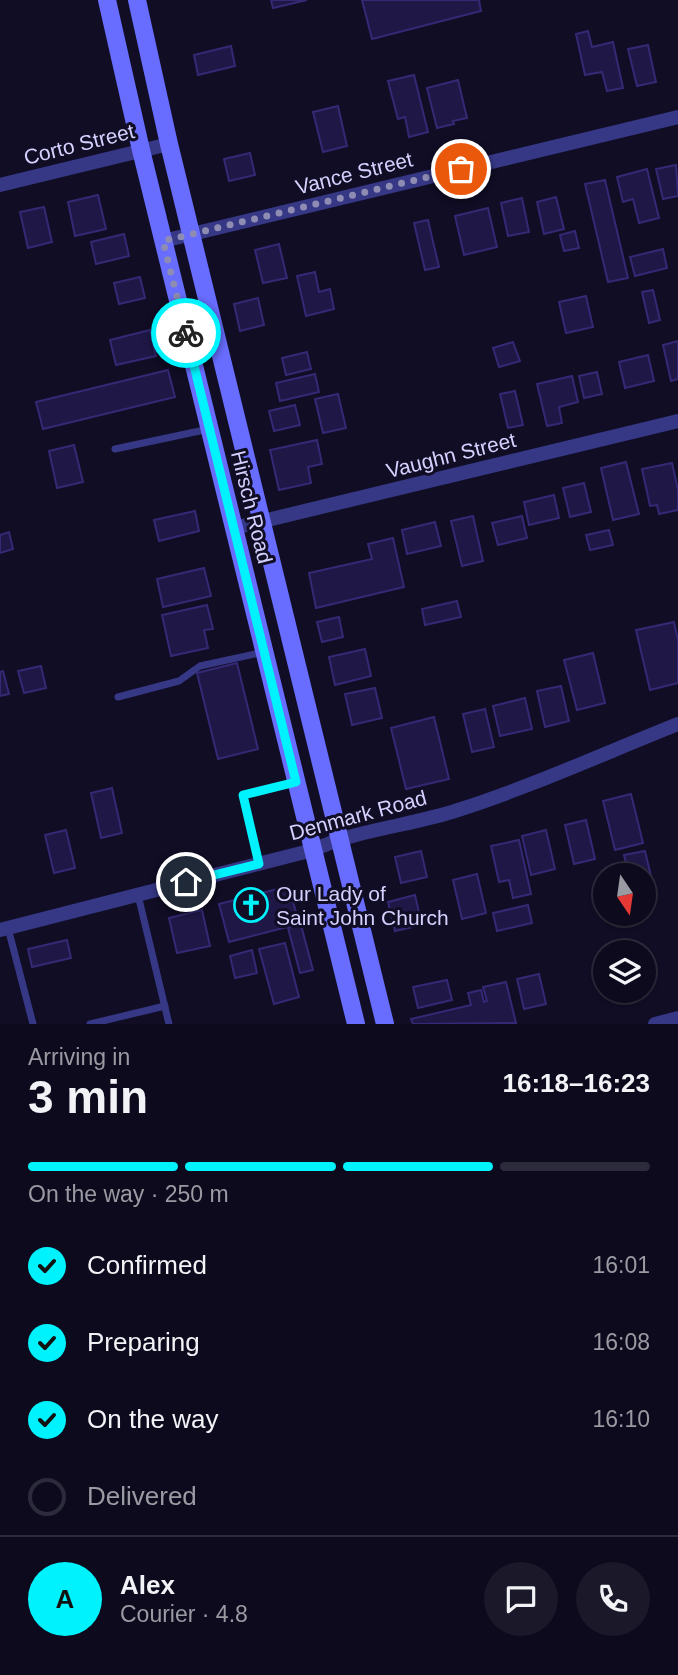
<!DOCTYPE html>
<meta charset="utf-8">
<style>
body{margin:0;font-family:Helvetica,sans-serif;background:#1a1829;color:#f1f3f6;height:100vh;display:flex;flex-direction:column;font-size:26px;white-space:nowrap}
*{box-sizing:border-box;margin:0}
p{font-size:23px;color:#9a9aa3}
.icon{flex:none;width:38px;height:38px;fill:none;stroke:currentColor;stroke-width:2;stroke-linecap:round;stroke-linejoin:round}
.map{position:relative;height:1024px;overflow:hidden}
.panel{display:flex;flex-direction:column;background:#0c0a1c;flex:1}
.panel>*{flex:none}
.needle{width:46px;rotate:167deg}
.fabs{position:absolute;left:593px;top:863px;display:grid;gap:14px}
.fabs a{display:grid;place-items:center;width:63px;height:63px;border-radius:50%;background:#0c0a1c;box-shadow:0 2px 5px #0004,0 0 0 2px #2c2b3b;font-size:35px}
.pin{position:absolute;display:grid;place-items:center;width:60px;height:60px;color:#fff;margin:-30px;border:4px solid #fff;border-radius:50%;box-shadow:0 2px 7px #0007}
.courier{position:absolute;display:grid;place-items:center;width:70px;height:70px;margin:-35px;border:5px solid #00f2fc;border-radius:50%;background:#fff;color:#222;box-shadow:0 2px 9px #0007}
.headline em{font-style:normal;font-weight:700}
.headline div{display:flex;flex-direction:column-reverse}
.headline{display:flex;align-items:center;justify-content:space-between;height:119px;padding:0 28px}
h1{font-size:46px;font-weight:700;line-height:52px}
.bar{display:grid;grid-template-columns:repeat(4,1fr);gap:10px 7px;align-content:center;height:84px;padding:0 28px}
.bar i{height:9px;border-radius:5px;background:#2c2b3b}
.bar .on{background:#00f2fc}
.bar p{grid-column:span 4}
.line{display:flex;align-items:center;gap:18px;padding:0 28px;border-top:2px solid #2c2b3b}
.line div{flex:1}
.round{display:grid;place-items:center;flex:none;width:74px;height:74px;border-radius:37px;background:#1a1829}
ol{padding:0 28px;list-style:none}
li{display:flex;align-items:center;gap:21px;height:77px}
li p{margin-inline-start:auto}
li .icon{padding:7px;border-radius:50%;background:#00f2fc;color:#111;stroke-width:4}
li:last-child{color:#9a9aa3}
li i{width:38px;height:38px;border:4px solid #2c2b3b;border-radius:50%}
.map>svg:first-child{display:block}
</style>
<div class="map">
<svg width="678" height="1024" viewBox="0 0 678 1024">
<rect width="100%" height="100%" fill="#100d25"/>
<g fill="#1f1847" stroke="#342974" stroke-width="2">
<polygon points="271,0 307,0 273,8"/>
<polygon points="362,0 479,0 481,11 372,39"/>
<polygon points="588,31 592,47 613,42 623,88 607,91 602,72 585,75 576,34"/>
<polygon points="648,45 656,82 637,86 628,49"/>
<polygon points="231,46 235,66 198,75 194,55"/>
<polygon points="414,75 428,132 409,137 405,117 398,119 388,81"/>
<polygon points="458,80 467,118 453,121 454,124 437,128 427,88"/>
<polygon points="338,106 347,146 323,152 313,112"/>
<polygon points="250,153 255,175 229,181 224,159"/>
<polygon points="676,165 678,196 663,199 656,169"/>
<polygon points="647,169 659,218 639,223 633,199 623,202 617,177"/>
<polygon points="605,180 628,278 608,282 585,184"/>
<polygon points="98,195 106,229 75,236 68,202"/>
<polygon points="556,197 564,229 544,234 537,202"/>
<polygon points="522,198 529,232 508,236 501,203"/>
<polygon points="44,207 52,242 28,248 20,212"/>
<polygon points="488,208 497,247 464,255 455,216"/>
<polygon points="428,220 439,267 425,270 414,223"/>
<polygon points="575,231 579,248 564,251 560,235"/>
<polygon points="124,234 129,256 96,264 91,242"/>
<polygon points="279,244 287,278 263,283 255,250"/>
<polygon points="663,249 667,268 635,276 630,257"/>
<polygon points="315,272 319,292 330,289 334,309 306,316 297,276"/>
<polygon points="140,277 145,298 119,304 114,283"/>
<polygon points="653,290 660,320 649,323 642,292"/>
<polygon points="586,296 593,327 566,333 559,302"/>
<polygon points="258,298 264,325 240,331 234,304"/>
<polygon points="150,330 156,356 116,365 110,340"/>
<polygon points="678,341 678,379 671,381 663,345"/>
<polygon points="513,342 520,361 499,367 493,348"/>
<polygon points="307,352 311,369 286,375 282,358"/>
<polygon points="648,355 654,381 625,388 619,362"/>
<polygon points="168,370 175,397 43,429 36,402"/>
<polygon points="597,372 602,394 584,398 579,376"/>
<polygon points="315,374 319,392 280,401 276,383"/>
<polygon points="572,376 578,402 559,407 562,423 547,426 537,384"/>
<polygon points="515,391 523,425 508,428 500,394"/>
<polygon points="338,394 346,428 323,433 315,399"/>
<polygon points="295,405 300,425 274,431 269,411"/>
<polygon points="317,440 322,464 308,467 311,483 279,490 270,450"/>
<polygon points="74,445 83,482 57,488 49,451"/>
<polygon points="626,462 639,514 613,520 601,468"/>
<polygon points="672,463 678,490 678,510 659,514 657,505 650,506 642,469"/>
<polygon points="584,483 591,512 570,517 563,488"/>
<polygon points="554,495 559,518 529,525 524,502"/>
<polygon points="195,511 199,531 159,541 154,520"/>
<polygon points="473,516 483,561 462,566 451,521"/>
<polygon points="522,516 527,538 498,545 492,523"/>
<polygon points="435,522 441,546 407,554 402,530"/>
<polygon points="609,530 613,545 590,550 586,535"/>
<polygon points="9,532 13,549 0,553 0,535"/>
<polygon points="393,538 404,587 316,608 309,573 372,559 368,544"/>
<polygon points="204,568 211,596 163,607 157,579"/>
<polygon points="457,601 461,617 425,625 422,609"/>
<polygon points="207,605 213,629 204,630 208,648 171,656 162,615"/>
<polygon points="339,617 343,637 322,642 317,622"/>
<polygon points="674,622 678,640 678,683 650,690 636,630"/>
<polygon points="365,649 371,676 335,685 329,657"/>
<polygon points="593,653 605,703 577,710 564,660"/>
<polygon points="237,663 258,749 218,759 197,673"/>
<polygon points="41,666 46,688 24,693 18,671"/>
<polygon points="3,671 9,694 0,696 0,672"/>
<polygon points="561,686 569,721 545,727 537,691"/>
<polygon points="375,688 382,718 352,725 345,694"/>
<polygon points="525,698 532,729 500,736 493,706"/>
<polygon points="485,709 494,747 472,752 463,714"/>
<polygon points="434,717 449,779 406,789 391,728"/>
<polygon points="112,788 122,833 101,838 91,793"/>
<polygon points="631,794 643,843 615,850 603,801"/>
<polygon points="586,820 595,859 574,864 565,825"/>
<polygon points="66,830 75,868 54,873 45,835"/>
<polygon points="546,830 555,869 531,875 522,836"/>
<polygon points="519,840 531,894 513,898 509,880 499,882 491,846"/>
<polygon points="421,851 427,877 401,883 395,857"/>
<polygon points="645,851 651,876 644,877 644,875 629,875 624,855"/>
<polygon points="477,874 486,913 462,919 453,880"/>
<polygon points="289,886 299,924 229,942 219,904"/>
<polygon points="415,895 422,925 395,931 388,902"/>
<polygon points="528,905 532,923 497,931 493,913"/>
<polygon points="202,910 210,946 177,953 169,918"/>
<polygon points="301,925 313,970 300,973 288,928"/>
<polygon points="67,940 71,958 32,967 28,949"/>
<polygon points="285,943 299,997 274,1004 259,949"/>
<polygon points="252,950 257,973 235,978 230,956"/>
<polygon points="539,974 546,1004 524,1009 517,979"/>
<polygon points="447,980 452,1000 418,1008 413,987"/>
<polygon points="506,982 516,1023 413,1024 411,1019 471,1005 468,993 481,990 484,1002 487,1001 483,987"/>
</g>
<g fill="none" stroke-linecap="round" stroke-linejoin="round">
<g stroke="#363886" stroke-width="7">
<polyline points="115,449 209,429"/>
<polyline points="118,697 179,681 200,666 264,652"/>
<polyline points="259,864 243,795 296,782"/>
<polyline points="138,895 169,1024"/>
<polyline points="8,928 33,1024"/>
<polyline points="90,1024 165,1006"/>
</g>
<g stroke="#363886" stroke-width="14">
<polyline points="0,185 169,144"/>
<polyline points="163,241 678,117"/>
<polyline points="234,528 678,421"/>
<path d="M0,930l313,-80c46,-21 97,-24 145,-40 75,-24 147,-57 220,-86"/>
<polyline points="655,1024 678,1018"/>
</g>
<g stroke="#686dff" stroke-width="18">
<polyline points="107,0 141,150 356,1024"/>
<polyline points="137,0 169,144 385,1024"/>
</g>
</g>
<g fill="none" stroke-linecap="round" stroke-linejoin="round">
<polyline stroke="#8f8cb3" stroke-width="7" stroke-dasharray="0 12.6" points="186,333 163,241 461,169"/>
<polyline stroke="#00f2fc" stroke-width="9" points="186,333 296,782 243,795 259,864 186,882"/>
</g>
<defs>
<g id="church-ring" transform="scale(1.75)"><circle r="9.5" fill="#100d25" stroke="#00f2fc" stroke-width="1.5"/><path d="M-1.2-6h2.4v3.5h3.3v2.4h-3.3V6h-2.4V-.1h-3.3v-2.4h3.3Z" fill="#00f2fc"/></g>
</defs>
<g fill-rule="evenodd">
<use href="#church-ring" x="251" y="905"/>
</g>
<g text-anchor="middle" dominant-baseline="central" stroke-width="6" stroke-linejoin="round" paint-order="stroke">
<g font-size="21" fill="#d4d1ff" stroke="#100d25">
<text transform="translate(79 144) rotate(-14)">Corto Street</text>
<text transform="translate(354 173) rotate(-14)">Vance Street</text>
<text transform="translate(451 455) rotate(-14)">Vaughn Street</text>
<text transform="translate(252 507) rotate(76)">Hirsch Road</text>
<text transform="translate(358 815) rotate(-15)">Denmark Road</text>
</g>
<g font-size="21" fill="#d4d1ff" stroke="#100d25" text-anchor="start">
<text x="276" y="893">Our Lady of<tspan x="276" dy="24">Saint John Church</tspan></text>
</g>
</g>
</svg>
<div class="fabs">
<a><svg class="needle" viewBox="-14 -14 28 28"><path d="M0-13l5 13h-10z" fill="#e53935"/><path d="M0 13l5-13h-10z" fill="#9a9aa3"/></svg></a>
<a><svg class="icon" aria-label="layers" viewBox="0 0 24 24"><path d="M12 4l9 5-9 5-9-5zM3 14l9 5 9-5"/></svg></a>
</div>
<div class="pin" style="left:461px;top:169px;background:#ea580c"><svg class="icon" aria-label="bag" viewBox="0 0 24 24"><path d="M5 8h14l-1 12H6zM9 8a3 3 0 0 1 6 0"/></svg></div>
<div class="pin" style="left:186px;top:882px;background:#1f2937"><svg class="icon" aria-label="home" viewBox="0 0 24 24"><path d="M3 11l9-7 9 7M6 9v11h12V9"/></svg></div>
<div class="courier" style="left:186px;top:333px"><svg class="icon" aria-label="bike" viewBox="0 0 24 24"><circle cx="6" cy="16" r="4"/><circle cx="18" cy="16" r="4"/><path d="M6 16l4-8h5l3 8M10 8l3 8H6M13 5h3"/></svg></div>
</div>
<section class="panel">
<div class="headline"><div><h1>3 min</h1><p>Arriving in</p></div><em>16:18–16:23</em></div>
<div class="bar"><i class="on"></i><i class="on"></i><i class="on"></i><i></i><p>On the way · 250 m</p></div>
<ol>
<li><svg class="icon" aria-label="check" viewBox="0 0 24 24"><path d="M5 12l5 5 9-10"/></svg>Confirmed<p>16:01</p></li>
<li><svg class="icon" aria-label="check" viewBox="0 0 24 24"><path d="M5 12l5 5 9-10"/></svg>Preparing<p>16:08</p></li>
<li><svg class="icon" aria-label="check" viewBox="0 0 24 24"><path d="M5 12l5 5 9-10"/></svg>On the way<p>16:10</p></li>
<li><i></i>Delivered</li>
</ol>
<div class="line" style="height:126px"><b class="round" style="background:#00f2fc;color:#111">A</b><div><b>Alex</b><p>Courier · 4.8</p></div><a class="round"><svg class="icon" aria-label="chat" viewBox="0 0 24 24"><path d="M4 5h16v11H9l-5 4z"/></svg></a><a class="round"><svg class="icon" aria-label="phone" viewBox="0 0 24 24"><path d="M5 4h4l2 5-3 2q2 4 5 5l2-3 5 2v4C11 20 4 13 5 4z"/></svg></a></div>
</section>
